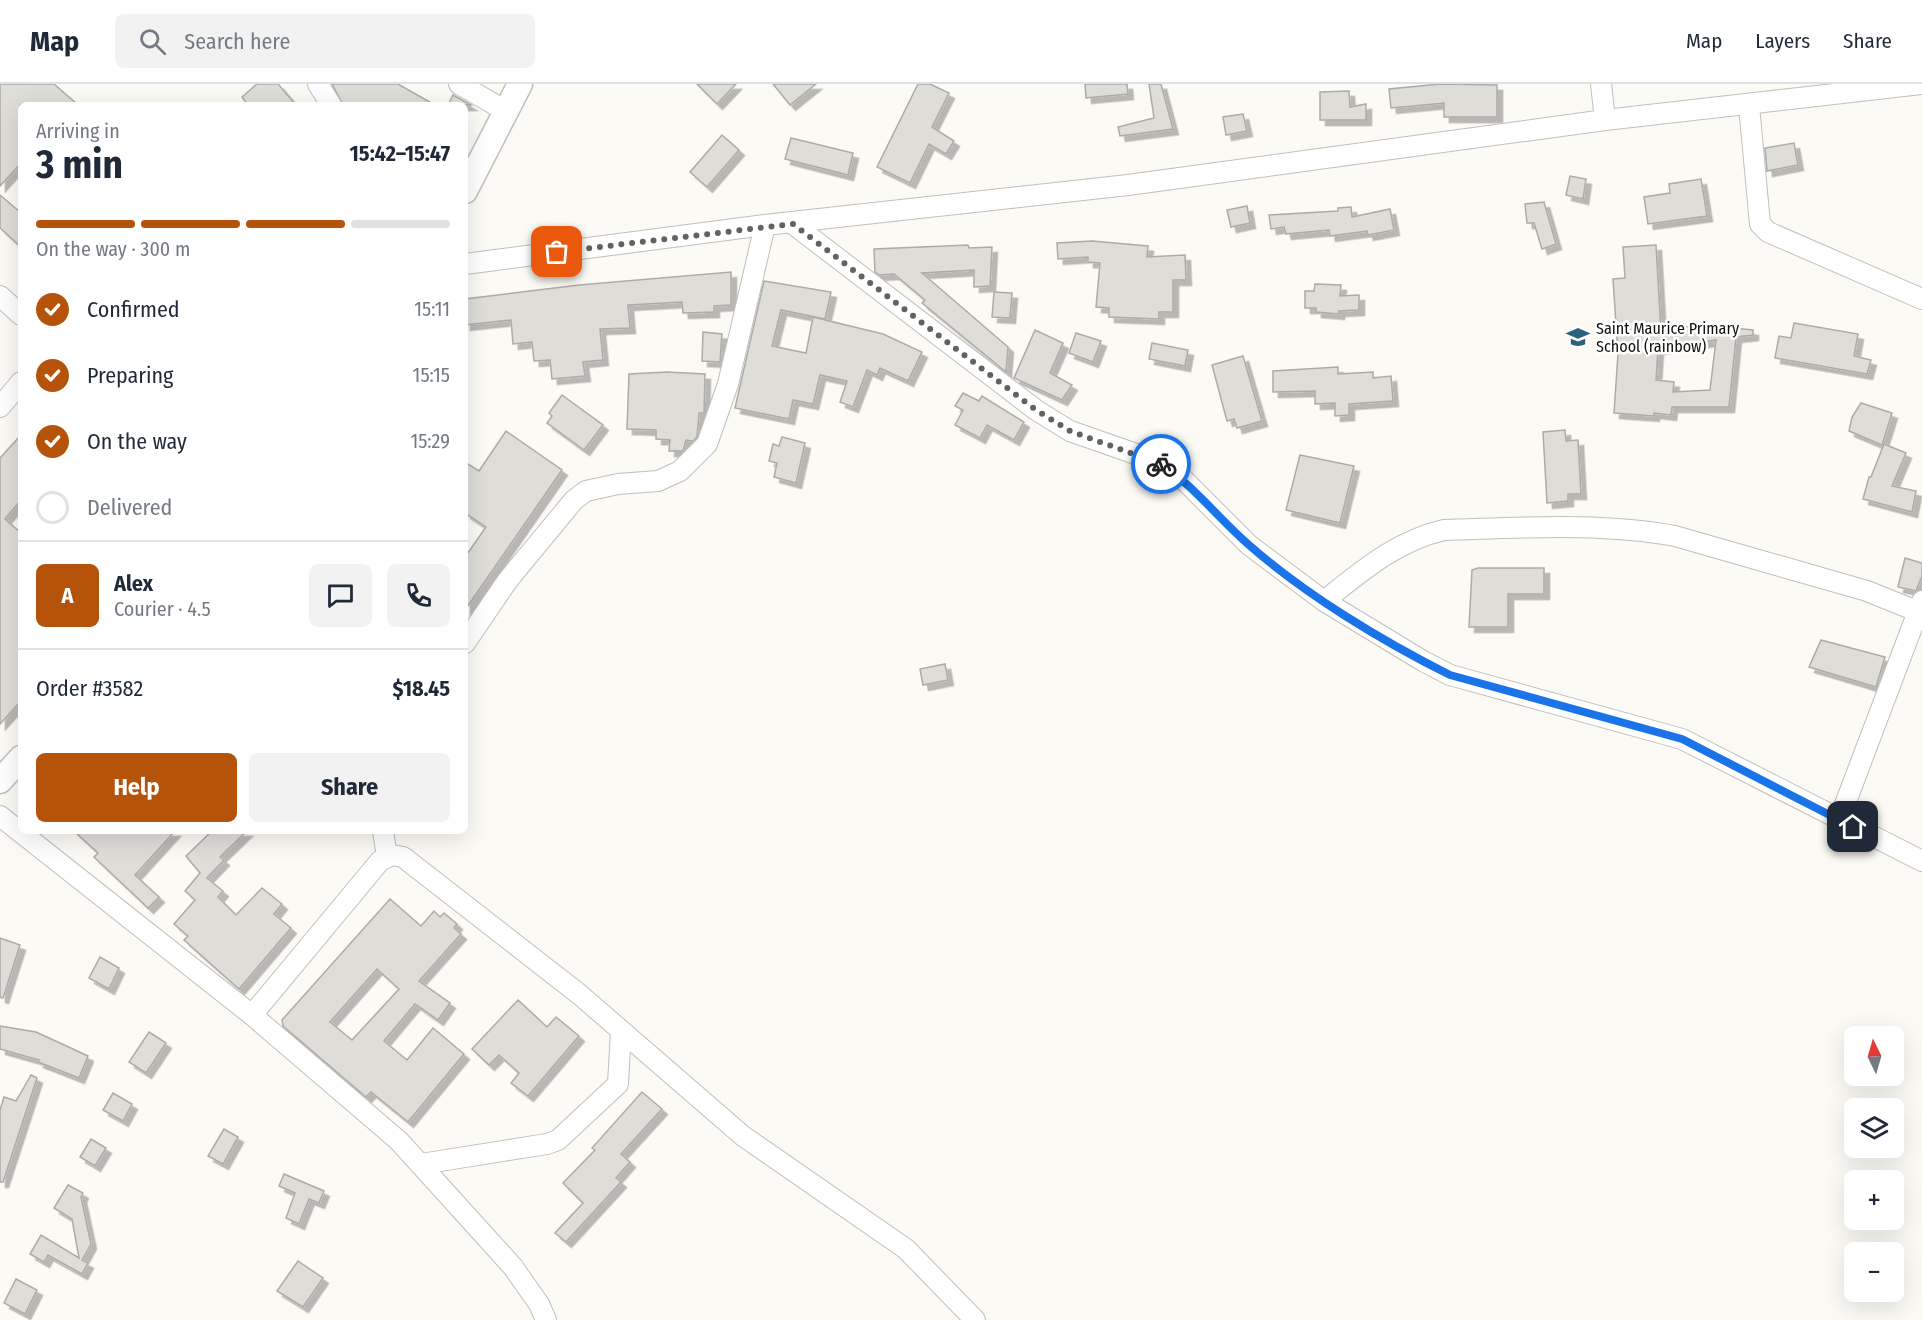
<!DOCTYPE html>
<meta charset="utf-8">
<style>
body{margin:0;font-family:"Fira Sans Condensed",sans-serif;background:#f2f2f3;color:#1f2937;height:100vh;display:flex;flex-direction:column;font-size:22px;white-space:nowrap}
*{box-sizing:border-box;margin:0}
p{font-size:20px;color:#747a83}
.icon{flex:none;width:33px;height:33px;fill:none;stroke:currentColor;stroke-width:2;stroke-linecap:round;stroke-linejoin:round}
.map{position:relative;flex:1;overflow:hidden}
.sheet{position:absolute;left:18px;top:18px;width:450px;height:732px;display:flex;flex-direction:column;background:#fff;border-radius:9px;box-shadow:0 6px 24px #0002}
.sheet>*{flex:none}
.needle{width:39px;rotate:355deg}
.buttons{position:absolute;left:1844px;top:942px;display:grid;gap:12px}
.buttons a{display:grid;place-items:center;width:60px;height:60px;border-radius:9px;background:#fff;box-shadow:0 6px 24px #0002;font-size:30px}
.pin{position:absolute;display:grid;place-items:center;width:51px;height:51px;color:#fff;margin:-26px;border-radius:12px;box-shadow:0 3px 9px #0006}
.courier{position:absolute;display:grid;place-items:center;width:60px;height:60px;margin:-30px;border:4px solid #1a73e8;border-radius:50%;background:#fff;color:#222;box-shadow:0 2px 8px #0007}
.headline em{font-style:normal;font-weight:700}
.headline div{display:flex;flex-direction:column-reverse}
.headline{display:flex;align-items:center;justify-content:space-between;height:102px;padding:0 18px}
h1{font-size:39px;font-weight:700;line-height:45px}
.bar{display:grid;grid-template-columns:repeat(4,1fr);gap:9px 6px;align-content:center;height:72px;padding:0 18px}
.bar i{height:8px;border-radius:4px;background:#e0e1e3}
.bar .current{background:#b45309}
.bar p{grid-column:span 4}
.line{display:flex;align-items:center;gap:15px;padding:0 18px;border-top:2px solid #e0e1e3}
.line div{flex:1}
.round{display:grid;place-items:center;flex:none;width:63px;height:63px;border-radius:9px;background:#f2f2f3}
ol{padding:0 18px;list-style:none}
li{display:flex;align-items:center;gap:18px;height:66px}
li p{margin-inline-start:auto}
li .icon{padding:6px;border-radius:50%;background:#b45309;color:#fff;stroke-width:4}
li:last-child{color:#747a83}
li i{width:33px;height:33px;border:3px solid #e0e1e3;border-radius:50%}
.primary-button{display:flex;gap:12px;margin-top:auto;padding:12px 18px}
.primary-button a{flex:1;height:69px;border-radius:9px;background:#b45309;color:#fff;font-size:24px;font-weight:700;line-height:69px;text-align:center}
.primary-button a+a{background:#f2f2f3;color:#1f2937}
header{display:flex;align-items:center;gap:36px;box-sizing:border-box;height:84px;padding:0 30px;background:#fff;border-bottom:2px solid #e0e1e3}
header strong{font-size:28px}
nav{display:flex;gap:33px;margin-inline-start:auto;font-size:21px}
.search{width:420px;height:54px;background:#f2f2f3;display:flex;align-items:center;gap:15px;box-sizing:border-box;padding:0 21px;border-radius:9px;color:#747a83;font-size:22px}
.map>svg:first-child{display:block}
</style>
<header>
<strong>Map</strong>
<div class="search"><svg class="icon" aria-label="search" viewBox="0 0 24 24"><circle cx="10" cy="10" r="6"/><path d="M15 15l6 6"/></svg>Search here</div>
<nav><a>Map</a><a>Layers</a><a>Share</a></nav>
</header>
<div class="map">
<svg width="1922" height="1236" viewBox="0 0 1922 1236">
<defs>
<filter id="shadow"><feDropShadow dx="5.5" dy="5.5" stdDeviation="0" flood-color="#0004"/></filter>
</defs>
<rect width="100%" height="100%" fill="#fcfaf5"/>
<g fill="#dfddd8" stroke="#adaba7" stroke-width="1.5" fill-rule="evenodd" filter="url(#shadow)">
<polygon points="0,0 54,0 78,21 21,21 21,79 0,102"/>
<polygon points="257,0 278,0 296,21 248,21 242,13"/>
<polygon points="332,0 398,0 435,21 343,21"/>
<polygon points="697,0 736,0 717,20"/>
<polygon points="773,0 816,0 790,21"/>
<polygon points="918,0 930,0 949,9 932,43 954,57 946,70 929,60 910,99 877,83"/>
<polygon points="1085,0 1127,0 1128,10 1086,14"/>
<polygon points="1149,0 1161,0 1173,45 1120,52 1118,43 1154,34"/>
<polygon points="1440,0 1497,1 1497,33 1444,33 1444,19 1391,24 1389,5"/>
<polygon points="1349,7 1350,23 1366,20 1366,36 1320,36 1320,8"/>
<polygon points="453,11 471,21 448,21"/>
<polygon points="1243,30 1247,47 1226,51 1223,33"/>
<polygon points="722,51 739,66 707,103 690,88"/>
<polygon points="791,54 853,69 848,91 785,75"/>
<polygon points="1794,59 1798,81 1767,87 1765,64"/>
<polygon points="1570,92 1586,95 1583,115 1566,111"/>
<polygon points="1701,95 1707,132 1648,140 1644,113 1670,109 1669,100"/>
<polygon points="0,111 21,129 21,163 0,144"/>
<polygon points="1544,118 1556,160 1542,165 1534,139 1527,139 1525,120"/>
<polygon points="1247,122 1250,139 1231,143 1227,126"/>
<polygon points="1351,123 1352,133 1390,125 1394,146 1368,151 1367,147 1330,152 1329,146 1286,150 1284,143 1271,145 1269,131 1338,127 1338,124"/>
<polygon points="1092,157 1148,162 1147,173 1185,171 1186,196 1173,196 1173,228 1159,228 1159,235 1109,233 1109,224 1096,223 1100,179 1088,178 1088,173 1058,175 1057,159"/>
<polygon points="968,161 969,164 992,163 990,202 974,203 974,186 922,189 1008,263 1006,288 922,219 925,216 894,190 879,191 875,188 874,165"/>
<path d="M1656,161l5,86 31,-5v-2l61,6v5l-17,2 -7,70h-57l-1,8 -17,-2v3l-40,-3 4,-59 -5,-75 12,-1 -2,-31zM1716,256l-6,50 -37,2 1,-10 -18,-2 2,-31z"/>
<polygon points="731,188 731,221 714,222 714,228 683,229 682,218 628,221 630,244 600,245 603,276 583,278 585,292 552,295 550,276 534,277 532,258 513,260 511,236 465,241 465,215 579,201"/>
<polygon points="764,197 831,208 825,235 781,226 772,262 806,269 813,233 883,250 922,268 908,297 880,284 877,291 867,286 853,323 840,318 847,297 820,291 813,320 793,316 789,335 735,324"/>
<polygon points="1315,200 1341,201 1340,212 1359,211 1359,226 1339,227 1339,230 1316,228 1316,224 1305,224 1305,207 1314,207"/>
<polygon points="994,208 1012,209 1010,234 992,233"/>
<polygon points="1794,239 1858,250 1854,272 1871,276 1867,290 1775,274 1779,252 1791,254"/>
<polygon points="1035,246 1063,259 1050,289 1072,301 1062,316 1014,294"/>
<polygon points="703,248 722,250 720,278 702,277"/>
<polygon points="1076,249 1101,257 1093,278 1069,269"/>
<polygon points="1152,259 1188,266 1185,282 1149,275"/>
<polygon points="1243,272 1262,337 1237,344 1234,335 1227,337 1212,281"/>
<polygon points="1338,283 1338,290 1373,288 1373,294 1391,292 1393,317 1349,320 1349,331 1335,332 1335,319 1315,320 1315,307 1273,308 1273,287"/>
<polygon points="667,288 705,290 704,329 699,329 697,353 693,357 686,356 683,367 669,367 670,356 656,355 656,346 627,345 629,290"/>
<polygon points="963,309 979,317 982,312 1024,338 1014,356 987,341 980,354 955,341 963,326 955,322"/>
<polygon points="562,311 603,341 584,366 547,339 552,332 549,329"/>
<polygon points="1861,319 1892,329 1882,361 1849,347 1852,333"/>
<polygon points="1565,346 1566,357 1578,356 1581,410 1568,410 1568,417 1547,419 1543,348"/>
<polygon points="506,347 562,386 465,526 465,473 486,443 465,429 465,378 479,387"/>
<polygon points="21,351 21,416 5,435 21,449 21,617 0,640 0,374"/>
<polygon points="782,353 805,359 796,399 774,393 777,379 769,377 773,360 779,362"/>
<polygon points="1884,360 1906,369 1892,402 1916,407 1912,428 1863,415 1869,393 1871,393"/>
<polygon points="1300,371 1354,382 1340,439 1286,426"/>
<polygon points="1905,474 1922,479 1922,492 1916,507 1898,503"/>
<polygon points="1478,484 1544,484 1544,510 1508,510 1508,543 1469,543 1472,486"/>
<polygon points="1821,556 1885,573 1876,603 1809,583"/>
<polygon points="945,580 948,596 923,601 920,585"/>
<polygon points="74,747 175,747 135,791 159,813 148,824 94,773 98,769"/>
<polygon points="212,747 247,747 220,773 224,776 207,794 223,807 218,813 236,831 262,804 282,820 274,830 291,844 239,905 184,856 188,852 174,840 195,816 185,807 200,789 186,772"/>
<path d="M390,815l31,27 13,-15 6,6 4,-4 13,11 -3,4 7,6 -42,47 31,22 -12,17 -23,-16 -31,37 23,19 26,-32 31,26 -56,68 -37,-30 -5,5 -83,-71 -1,-6zM377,885l22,20 -47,51 -22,-18z"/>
<polygon points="0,854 20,861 3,914 0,913"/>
<polygon points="100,873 119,884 109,905 89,894"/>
<polygon points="518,916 547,943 556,933 579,952 528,1012 511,999 519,989 499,971 489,981 472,965"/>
<polygon points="0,942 36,948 88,972 79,994 38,978 39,976 0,965"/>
<polygon points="149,948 166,959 146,989 129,978"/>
<polygon points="31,991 37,994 3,1098 0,1098 0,1026 4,1013 16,1017"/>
<polygon points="642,1008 662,1025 621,1070 630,1078 616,1094 621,1098 566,1158 555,1149 583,1119 563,1099 595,1066 592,1064"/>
<polygon points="113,1009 132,1020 123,1037 103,1026"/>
<polygon points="224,1045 238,1053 223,1080 208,1072"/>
<polygon points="91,1055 106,1064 95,1082 80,1073"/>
<polygon points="284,1090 324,1107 319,1119 309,1115 299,1140 286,1134 295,1109 279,1102"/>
<polygon points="68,1101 83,1109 81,1113 91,1160 82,1176 88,1179 82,1190 48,1171 44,1178 30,1170 41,1151 79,1174 72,1135 54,1124"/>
<polygon points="298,1177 323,1194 303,1223 277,1207"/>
<polygon points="16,1195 37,1206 25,1230 4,1219"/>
</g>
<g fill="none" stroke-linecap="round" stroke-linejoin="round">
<g stroke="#c1bfbb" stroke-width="22">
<g id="minor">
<polyline points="318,0 331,21"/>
<polyline points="459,0 506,27"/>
<polyline points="1601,0 1605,36"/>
<polyline points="1749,22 1760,140 1768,148 1922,215"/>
<polyline points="793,140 1036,326 1070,347 1156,377 1184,396 1249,461 1324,517 1423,577 1450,591 1682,655 1922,777"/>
<polyline points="465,180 765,141 1128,101 1605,36 1922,0"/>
<polyline points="0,212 21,231"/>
<polyline points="0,323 21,298"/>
<path d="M1324,517c38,-30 72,-60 120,-71 74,-2 158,-8 231,6l192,55 52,21"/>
<polyline points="465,559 508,496 574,416 586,407 618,400 658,397 680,387 707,360 728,300 765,141"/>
<polyline points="0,732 252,931 399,1057 513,1183 539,1220 546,1236"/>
<polyline points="1839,736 1922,517"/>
<polyline points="383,747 387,773"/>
<polyline points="252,931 380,777 392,771 403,773 579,910 743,1052 906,1165 975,1236"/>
<polyline points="421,1080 547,1060 558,1056 618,1000 621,947"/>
</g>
</g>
<g stroke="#c1bfbb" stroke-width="27">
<g id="tertiary">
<polyline points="465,107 520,0"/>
<polyline points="0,697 21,674"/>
</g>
</g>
<use href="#minor" stroke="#fff" stroke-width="20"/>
<use href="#tertiary" stroke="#fff" stroke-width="24"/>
</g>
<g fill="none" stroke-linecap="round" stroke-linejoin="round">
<polyline stroke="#63625f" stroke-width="6" stroke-dasharray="0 10.8" points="557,168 793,140 1036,326 1070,347 1161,380"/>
<path stroke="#1a73e8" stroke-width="8" d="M1161,380c34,23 57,54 88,81 57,50 133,96 201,130l232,64 171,88"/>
</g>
<defs>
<g id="school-bare" transform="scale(1.8)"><path d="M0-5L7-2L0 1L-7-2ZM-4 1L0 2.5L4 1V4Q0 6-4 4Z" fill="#2d627e" stroke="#fff" stroke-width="2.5" paint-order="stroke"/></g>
</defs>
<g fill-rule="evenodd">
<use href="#school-bare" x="1578" y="253"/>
</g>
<g text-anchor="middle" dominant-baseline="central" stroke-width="5" stroke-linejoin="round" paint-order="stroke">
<g font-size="16" fill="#11100e" stroke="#fff" text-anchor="start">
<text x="1596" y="244">Saint Maurice Primary<tspan x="1596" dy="18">School (rainbow)</tspan></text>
</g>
</g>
</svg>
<div class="buttons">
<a><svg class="needle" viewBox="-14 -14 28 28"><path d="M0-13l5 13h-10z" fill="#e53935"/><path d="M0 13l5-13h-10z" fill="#747a83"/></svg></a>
<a><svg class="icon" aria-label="layers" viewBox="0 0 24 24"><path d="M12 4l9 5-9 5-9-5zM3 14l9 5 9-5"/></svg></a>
<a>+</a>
<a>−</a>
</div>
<div class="pin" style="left:557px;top:168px;background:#ea580c"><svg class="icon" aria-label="bag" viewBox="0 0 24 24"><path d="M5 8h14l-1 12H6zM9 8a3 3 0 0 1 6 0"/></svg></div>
<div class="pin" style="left:1853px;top:743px;background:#1f2937"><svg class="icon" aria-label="home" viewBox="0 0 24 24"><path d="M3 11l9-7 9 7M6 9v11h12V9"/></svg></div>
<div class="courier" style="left:1161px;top:380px"><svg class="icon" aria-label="bike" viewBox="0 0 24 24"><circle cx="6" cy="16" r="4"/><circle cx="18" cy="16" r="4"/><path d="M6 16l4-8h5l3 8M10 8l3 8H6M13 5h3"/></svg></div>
<section class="sheet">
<div class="headline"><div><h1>3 min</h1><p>Arriving in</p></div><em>15:42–15:47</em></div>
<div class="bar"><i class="current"></i><i class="current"></i><i class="current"></i><i></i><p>On the way · 300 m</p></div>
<ol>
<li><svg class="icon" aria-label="check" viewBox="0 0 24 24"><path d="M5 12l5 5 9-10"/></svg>Confirmed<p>15:11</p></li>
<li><svg class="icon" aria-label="check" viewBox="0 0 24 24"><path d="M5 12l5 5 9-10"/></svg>Preparing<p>15:15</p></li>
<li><svg class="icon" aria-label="check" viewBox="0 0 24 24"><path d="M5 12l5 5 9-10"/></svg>On the way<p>15:29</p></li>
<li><i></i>Delivered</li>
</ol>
<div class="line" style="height:108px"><b class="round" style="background:#b45309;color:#fff">A</b><div><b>Alex</b><p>Courier · 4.5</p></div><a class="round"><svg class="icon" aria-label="chat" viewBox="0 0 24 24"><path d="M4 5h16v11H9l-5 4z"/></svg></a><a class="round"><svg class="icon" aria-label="phone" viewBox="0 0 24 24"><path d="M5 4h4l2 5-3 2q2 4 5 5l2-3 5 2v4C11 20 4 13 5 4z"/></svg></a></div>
<div class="line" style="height:78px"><div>Order #3582</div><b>$18.45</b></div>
<div class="primary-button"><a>Help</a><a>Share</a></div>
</section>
</div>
